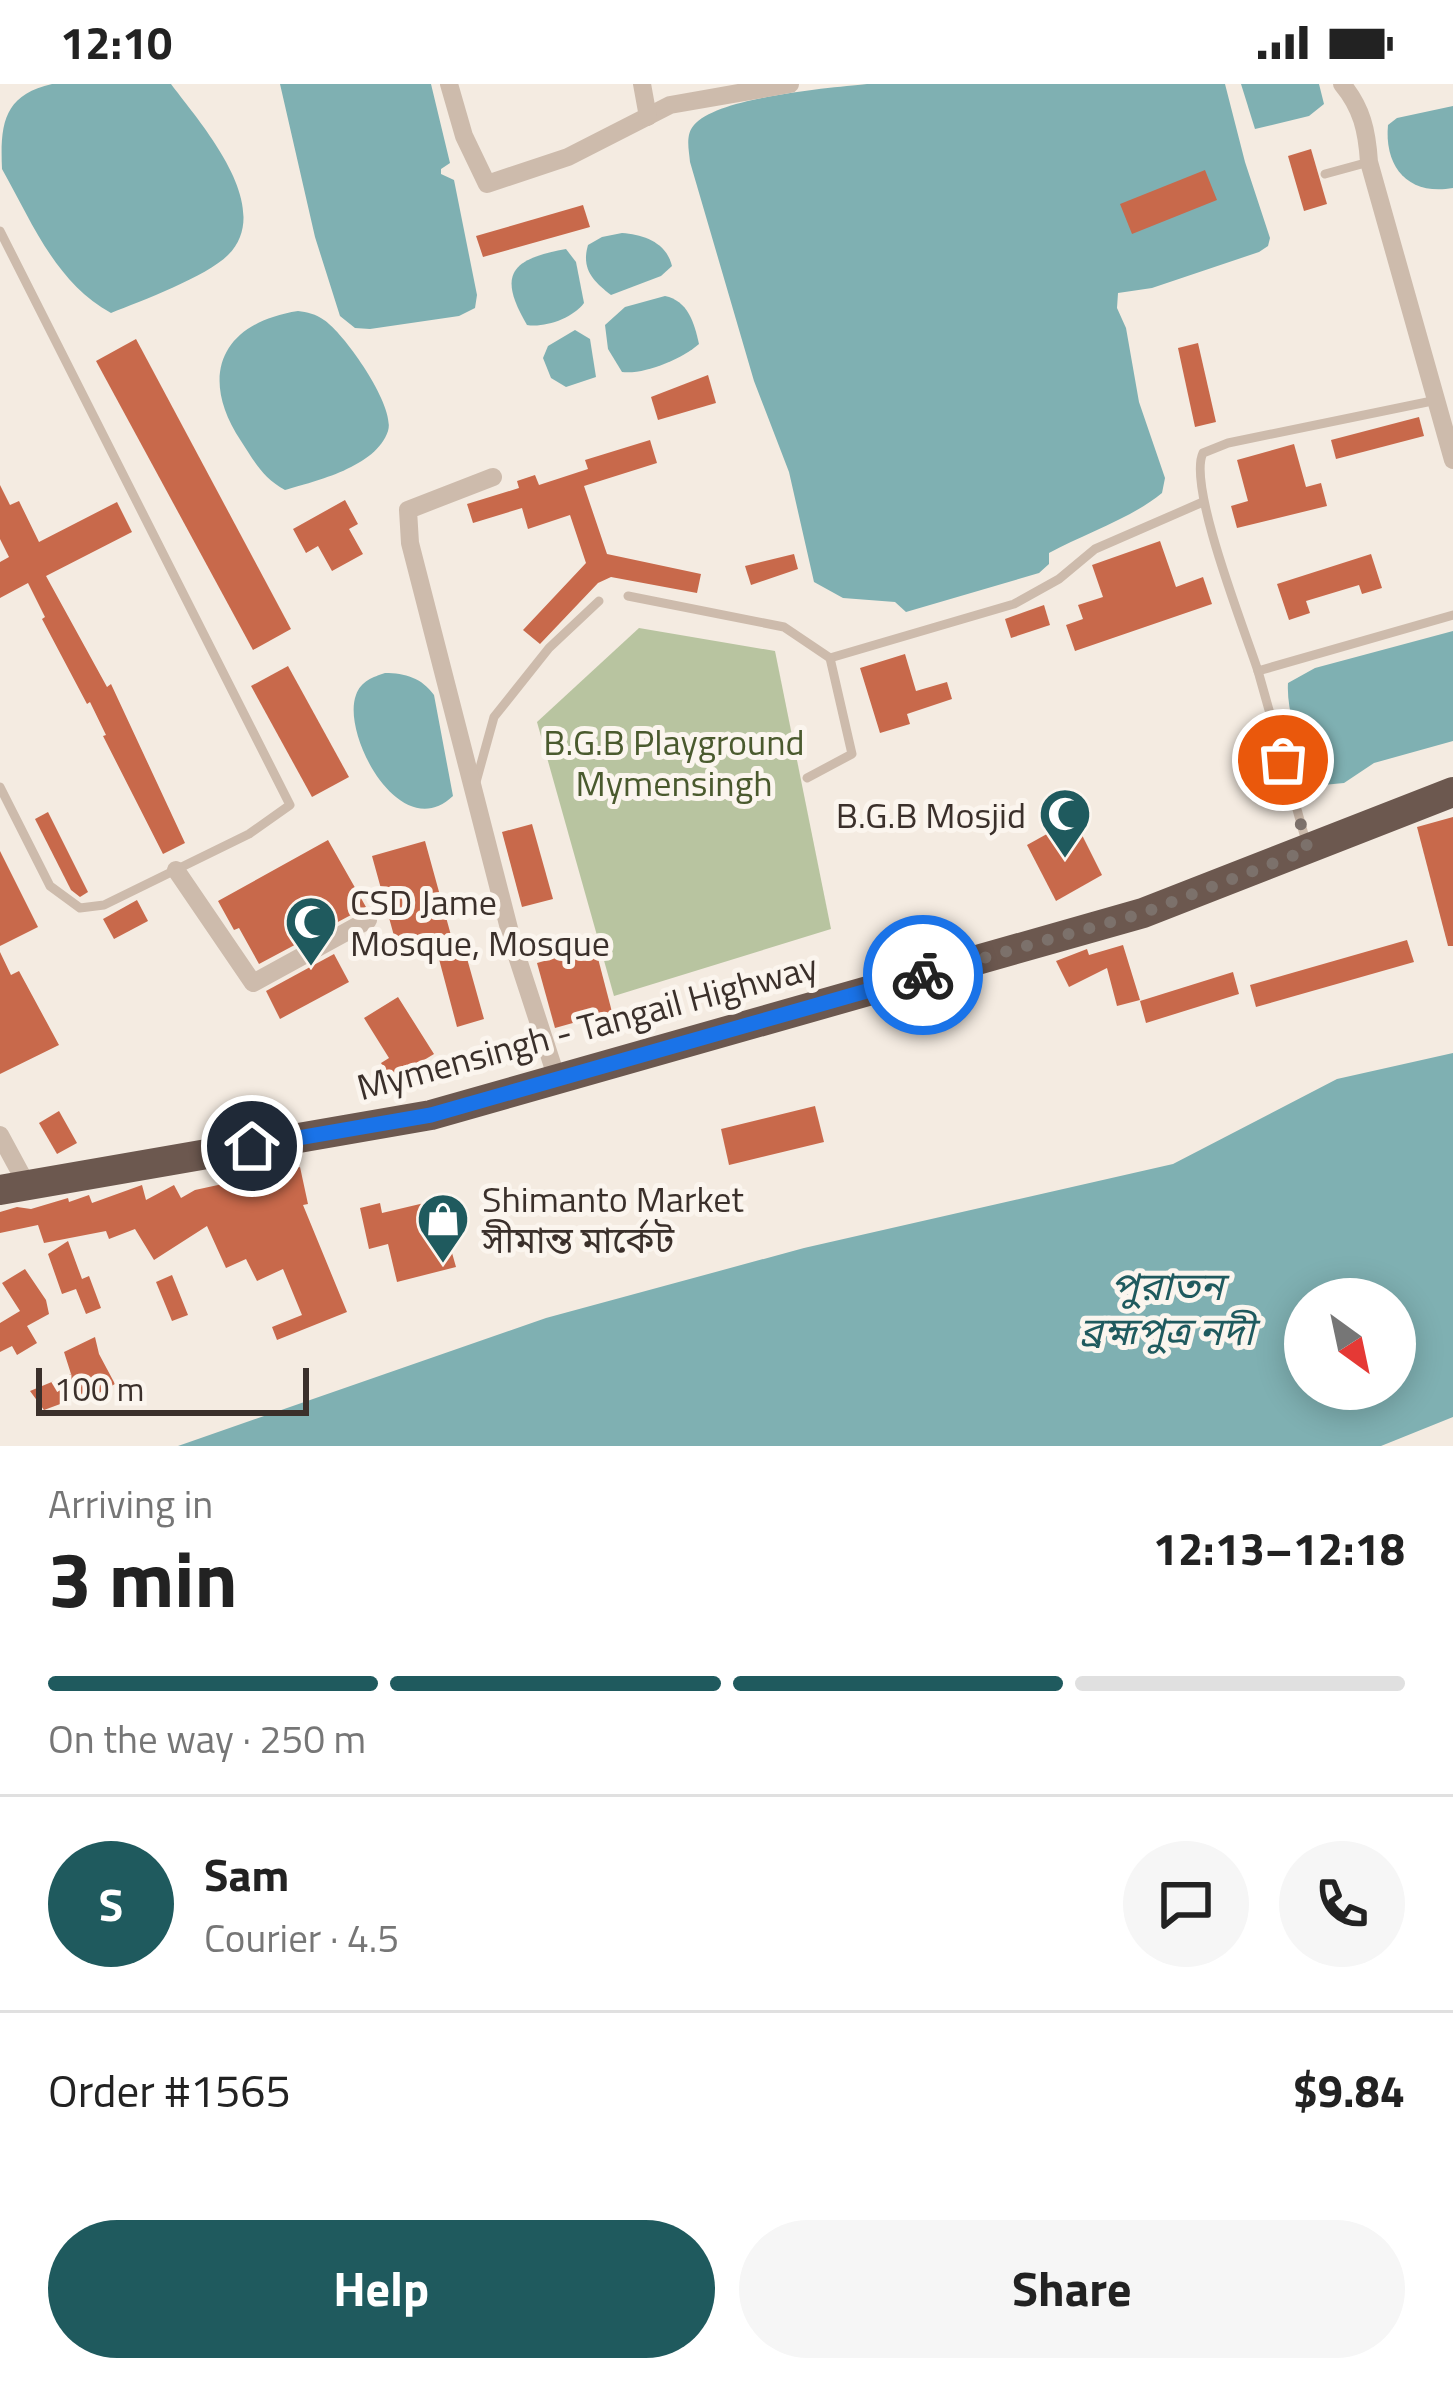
<!DOCTYPE html>
<meta charset="utf-8">
<style>
body{margin:0;font-family:"Titillium Web","Noto Sans Bengali",sans-serif;background:#f6f6f6;color:#222;height:100vh;display:flex;flex-direction:column;font-size:45px;white-space:nowrap}
*{box-sizing:border-box;margin:0}
p{font-size:39px;color:#767676}
.icon{flex:none;width:66px;height:66px;fill:none;stroke:currentColor;stroke-width:2;stroke-linecap:round;stroke-linejoin:round}
.map{position:relative;height:1362px;overflow:hidden}
.side{display:flex;flex-direction:column;background:#fff;flex:1}
.side>*{flex:none}
.needle{width:78px;rotate:147deg}
.tools{position:absolute;left:1284px;top:1194px;display:grid;gap:24px}
.tools a{display:grid;place-items:center;width:132px;height:132px;border-radius:50%;background:#fff;box-shadow:0 6px 30px #0003;font-size:60px}
.scale{position:absolute;left:36px;bottom:30px;width:273px;box-sizing:border-box;padding-left:12px;border:6px solid #3b302b;border-top:0;font-size:33px;line-height:42px;white-space:nowrap;color:#3b302b;-webkit-text-stroke:9px #fbf5ee;paint-order:stroke}
.pin{position:absolute;display:grid;place-items:center;width:102px;height:102px;color:#fff;margin:-51px;border:6px solid #fff;border-radius:50%;box-shadow:0 3px 12px #0007}
.courier{position:absolute;display:grid;place-items:center;width:120px;height:120px;margin:-60px;border:9px solid #1a73e8;border-radius:50%;background:#fff;color:#222;box-shadow:0 3px 15px #0007}
.headline em{font-style:normal;font-weight:700}
.headline div{display:flex;flex-direction:column-reverse}
.headline{display:flex;align-items:center;justify-content:space-between;height:204px;padding:0 48px}
h1{font-size:78px;font-weight:700;line-height:90px}
.bar{display:grid;grid-template-columns:repeat(4,1fr);gap:18px 12px;align-content:center;height:144px;padding:0 48px}
.bar i{height:15px;border-radius:9px;background:#e0e0e0}
.bar .selected{background:#1f5a5e}
.bar p{grid-column:span 4}
.line{display:flex;align-items:center;gap:30px;padding:0 48px;border-top:3px solid #e0e0e0}
.line div{flex:1}
.round{display:grid;place-items:center;flex:none;width:126px;height:126px;border-radius:63px;background:#f6f6f6}
.action{display:flex;gap:24px;margin-top:auto;padding:24px 48px}
.action a{flex:1;height:138px;border-radius:72px;background:#1f5a5e;color:#fff;font-size:48px;font-weight:700;line-height:138px;text-align:center}
.action a+a{background:#f6f6f6;color:#222}
.status{display:flex;justify-content:space-between;align-items:center;height:84px;padding:0 60px;background:#fff;direction:ltr}
.status svg{height:33px;fill:currentColor}
.map>svg:first-child{display:block}
</style>
<div class="status"><b>12:10</b><svg viewBox="0 0 49 12"><path d="M0 12V9h3v3zM5 12V6h3v6zM10 12V3h3v9zM15 12V0h3v12zM26 1h20v11H26zM47 4h2v5h-2z"/></svg></div>
<div class="map">
<svg width="1453" height="1362" viewBox="0 0 1453 1362">
<rect width="100%" height="100%" fill="#f4ebe1"/>
<polygon fill="#b8c4a0" points="639,544 775,567 831,845 614,912 537,638"/>
<g fill="#7fb0b2" fill-rule="evenodd">
<path d="M52,0h119c29,39 105,123 57,171 -22,22 -87,46 -117,58 -56,-31 -79,-91 -109,-144 -2,-46 2,-74 50,-85z"/>
<polygon points="280,0 431,0 450,79 441,85 441,90 454,96 477,211 475,224 459,232 370,245 355,244 340,232 315,153"/>
<path d="M867,0h358l20,78 25,76 -2,8 -9,6 -107,36 -34,5 -1,15 9,20 13,74 26,76 -3,15c-30,25 -78,41 -113,60v11l-10,9 -133,39 -11,-10 -52,-4 -29,-16 -25,-110 -35,-91 -64,-219c-1,-12 -5,-27 4,-37 24,-28 134,-37 173,-41z"/>
<polygon points="1241,0 1319,0 1324,20 1309,32 1255,45"/>
<path d="M1453,22v82c-44,8 -69,-20 -65,-63l9,-7z"/>
<path d="M622,149c22,2 44,9 50,33l-11,10 -50,19c-18,-14 -30,-26 -23,-50l14,-8z"/>
<path d="M566,165l10,13 8,41c-11,15 -39,25 -57,22 -30,-51 -16,-66 39,-76z"/>
<path d="M665,212c23,5 29,26 34,48 -17,15 -55,31 -77,28l-14,-23 -3,-24 20,-18z"/>
<path d="M298,227c9,1 18,3 26,9 21,14 72,87 64,111 -12,36 -72,50 -103,59 -22,-12 -31,-29 -44,-49 -43,-65 -20,-118 57,-130z"/>
<polygon points="575,246 590,255 596,293 566,303 551,294 543,274 548,262"/>
<path d="M1453,547v110l-79,22 -30,20 -21,2c-20,-24 -37,-70 -35,-102l27,-15z"/>
<path d="M385,589c20,0 37,5 49,22l19,101c-53,50 -112,-62 -97,-101 5,-14 17,-18 29,-22z"/>
<path d="M1453,969v364l-72,29h-1203l368,-128 258,-70 369,-84 164,-85zM1305,1215h90v90h-90z"/>
</g>
<g fill="#c8694b">
<polygon points="1311,65 1327,120 1304,127 1288,72"/>
<polygon points="1205,86 1217,116 1132,150 1120,120"/>
<polygon points="583,121 590,143 483,173 476,152"/>
<polygon points="136,255 291,545 253,566 96,277"/>
<polygon points="1198,259 1216,338 1195,343 1178,264"/>
<polygon points="708,291 716,319 658,336 651,313"/>
<polygon points="1419,333 1424,352 1336,375 1331,356"/>
<polygon points="650,356 657,379 584,402 607,470 701,490 697,509 611,493 598,499 540,560 523,546 586,479 570,431 528,445 522,424 473,439 467,420 519,404 517,397 535,391 539,401 588,385 585,376"/>
<polygon points="1294,360 1306,403 1321,399 1327,422 1237,444 1231,422 1248,417 1237,376"/>
<polygon points="0,401 10,421 19,417 39,458 117,418 132,448 46,492 107,603 111,600 185,759 163,770 103,652 106,651 90,618 87,620 42,535 45,533 28,499 0,514 0,478 9,473 0,455"/>
<polygon points="345,416 358,440 349,445 363,470 332,487 318,462 306,469 293,445"/>
<polygon points="1160,457 1176,503 1203,493 1212,520 1075,567 1066,541 1083,535 1078,521 1103,513 1092,481"/>
<polygon points="794,470 798,485 751,501 745,482"/>
<polygon points="1371,470 1382,504 1362,510 1359,501 1306,517 1310,529 1289,536 1277,500"/>
<polygon points="1044,521 1050,541 1011,554 1005,535"/>
<polygon points="905,570 916,607 947,598 952,615 907,630 910,640 880,649 860,584"/>
<polygon points="288,582 349,693 312,713 251,602"/>
<polygon points="48,728 88,808 80,813 71,806 35,735"/>
<polygon points="1453,733 1453,862 1448,862 1417,743"/>
<polygon points="1074,735 1102,791 1056,817 1027,761"/>
<polygon points="532,740 553,815 522,823 502,748"/>
<polygon points="328,756 366,823 259,880 239,844 234,846 218,817"/>
<polygon points="425,757 452,855 461,853 484,935 457,943 435,860 399,870 372,772"/>
<polygon points="0,767 38,843 0,862"/>
<polygon points="137,816 148,837 114,855 103,835"/>
<polygon points="1407,856 1414,878 1256,923 1250,901"/>
<polygon points="1123,861 1140,916 1117,922 1107,884 1069,903 1056,877 1087,865 1089,871"/>
<polygon points="595,863 612,928 555,944 537,879"/>
<polygon points="0,868 11,891 19,887 59,961 0,990"/>
<polygon points="334,870 349,898 280,935 266,907"/>
<polygon points="1233,888 1239,910 1146,939 1140,917"/>
<polygon points="398,913 434,970 391,996 381,979 389,974 364,934"/>
<polygon points="815,1022 824,1058 729,1081 721,1045"/>
<polygon points="59,1027 77,1059 57,1070 39,1039"/>
<polygon points="300,1083 308,1120 303,1121 347,1228 277,1256 272,1243 302,1231 283,1185 257,1197 246,1175 226,1184 207,1142 154,1176 135,1145 109,1155 106,1147 44,1159 38,1141 0,1149 0,1128 17,1123 31,1125 68,1114 69,1118 89,1111 92,1119 142,1101 146,1116 174,1101 181,1114 195,1106"/>
<polygon points="437,1116 456,1183 397,1198 388,1160 369,1165 360,1124 380,1119 382,1129"/>
<polygon points="68,1157 82,1195 89,1192 101,1224 86,1230 76,1205 62,1210 48,1170"/>
<polygon points="25,1185 46,1216 49,1230 27,1242 37,1259 17,1271 12,1262 0,1268 0,1239 20,1227 2,1199"/>
<polygon points="172,1191 188,1231 172,1237 156,1198"/>
<polygon points="95,1253 99,1270 115,1300 85,1317 82,1312 44,1326 30,1307 71,1290 64,1268"/>
</g>
<g fill="none" stroke-linecap="round" stroke-linejoin="round">
<g stroke="#cdbbac" stroke-width="9">
<polyline points="1325,90 1369,78"/>
<polyline points="0,147 290,721 249,750 104,821 80,824 50,802 0,703"/>
<path d="M1437,316l-209,43 -25,10c-16,32 42,178 55,218l195,-56"/>
<polyline points="628,512 784,543 830,574 1014,520 1059,495 1095,465 1203,418"/>
<polyline points="1258,587 1307,761"/>
<polyline points="807,694 852,670 830,574"/>
<polyline points="476,698 494,633 549,564 599,517"/>
</g>
<g stroke="#cdbbac" stroke-width="18">
<polyline points="449,0 464,52 487,100 568,73 670,21 790,0"/>
<polyline points="642,0 648,33"/>
<path d="M1342,0c20,24 25,47 27,78l84,298"/>
<polyline points="493,393 408,426 410,459 513,860 557,995"/>
<polyline points="176,786 253,899 368,836"/>
<polyline points="0,1051 27,1101"/>
</g>
<polyline stroke="#6c584f" stroke-width="30" points="0,1106 431,1031 1143,829 1453,708"/>
</g>
<g fill="none" stroke-linecap="round" stroke-linejoin="round">
<polyline stroke="#7c716b" stroke-width="12" stroke-dasharray="0 21.6" points="923,891 1143,829 1308,766 1283,676"/>
<polyline stroke="#1a73e8" stroke-width="15" points="252,1062 431,1031 923,891"/>
</g>
<defs>
<g id="mosque-pin" transform="scale(2.7)"><path d="M0 17L-7.5 6A9.5 9.5 0 1 1 7.5 6Z" fill="#1f5a5e" stroke="#fbf5ee"/><path d="M3.5-4.9A6 6 0 1 0 3.5 4.9A5 5 0 1 1 3.5-4.9Z" fill="#fff"/></g>
<g id="shop-pin" transform="scale(2.7)"><path d="M0 17L-7.5 6A9.5 9.5 0 1 1 7.5 6Z" fill="#1f5a5e" stroke="#fbf5ee"/><path d="M-5-2.5h2.3a2.7 3.5 0 0 1 5.4 0H5L5.5 6h-11ZM-1.5-2.5h3a1.5 2.3 0 0 0-3 0Z" fill="#fff"/></g>
</defs>
<g fill-rule="evenodd">
<use href="#mosque-pin" x="1065" y="730"/>
<use href="#mosque-pin" x="311" y="838"/>
<use href="#shop-pin" x="443" y="1135"/>
</g>
<g text-anchor="middle" dominant-baseline="central" stroke-width="10" stroke-linejoin="round" paint-order="stroke">
<g font-size="36" fill="#4a5a2e" stroke="#fbf5ee">
<text x="674" y="657">B.G.B Playground<tspan x="674" dy="41">Mymensingh</tspan></text>
</g>
<g font-size="36" fill="#3b302b" stroke="#fbf5ee" text-anchor="start">
<text x="1026" y="730" text-anchor="end">B.G.B Mosjid</text>
<text x="350" y="817">CSD Jame<tspan x="350" dy="41">Mosque, Mosque</tspan></text>
<text x="482" y="1114">Shimanto Market<tspan x="482" dy="41">সীমান্ত মার্কেট</tspan></text>
</g>
<g font-size="36" fill="#3b302b" stroke="#fbf5ee">
<text transform="translate(587 942) rotate(-15)">Mymensingh - Tangail Highway</text>
</g>
<g font-size="39" font-style="italic" fill="#1f5a5e" stroke="#fbf5ee">
<text x="1167" y="1201">পুরাতন<tspan x="1167" dy="45">ব্রহ্মপুত্র নদী</tspan></text>
</g>
</g>
</svg>
<div class="tools">
<a><svg class="needle" viewBox="-14 -14 28 28"><path d="M0-13l5 13h-10z" fill="#e53935"/><path d="M0 13l5-13h-10z" fill="#767676"/></svg></a>
</div>
<div class="scale">100 m</div>
<div class="pin" style="left:1283px;top:676px;background:#ea580c"><svg class="icon" aria-label="bag" viewBox="0 0 24 24"><path d="M5 8h14l-1 12H6zM9 8a3 3 0 0 1 6 0"/></svg></div>
<div class="pin" style="left:252px;top:1062px;background:#1f2937"><svg class="icon" aria-label="home" viewBox="0 0 24 24"><path d="M3 11l9-7 9 7M6 9v11h12V9"/></svg></div>
<div class="courier" style="left:923px;top:891px"><svg class="icon" aria-label="bike" viewBox="0 0 24 24"><circle cx="6" cy="16" r="4"/><circle cx="18" cy="16" r="4"/><path d="M6 16l4-8h5l3 8M10 8l3 8H6M13 5h3"/></svg></div>
</div>
<section class="side">
<div class="headline"><div><h1>3 min</h1><p>Arriving in</p></div><em>12:13–12:18</em></div>
<div class="bar"><i class="selected"></i><i class="selected"></i><i class="selected"></i><i></i><p>On the way · 250 m</p></div>
<div class="line" style="height:216px"><b class="round" style="background:#1f5a5e;color:#fff">S</b><div><b>Sam</b><p>Courier · 4.5</p></div><a class="round"><svg class="icon" aria-label="chat" viewBox="0 0 24 24"><path d="M4 5h16v11H9l-5 4z"/></svg></a><a class="round"><svg class="icon" aria-label="phone" viewBox="0 0 24 24"><path d="M5 4h4l2 5-3 2q2 4 5 5l2-3 5 2v4C11 20 4 13 5 4z"/></svg></a></div>
<div class="line" style="height:156px"><div>Order #1565</div><b>$9.84</b></div>
<div class="action"><a>Help</a><a>Share</a></div>
</section>
